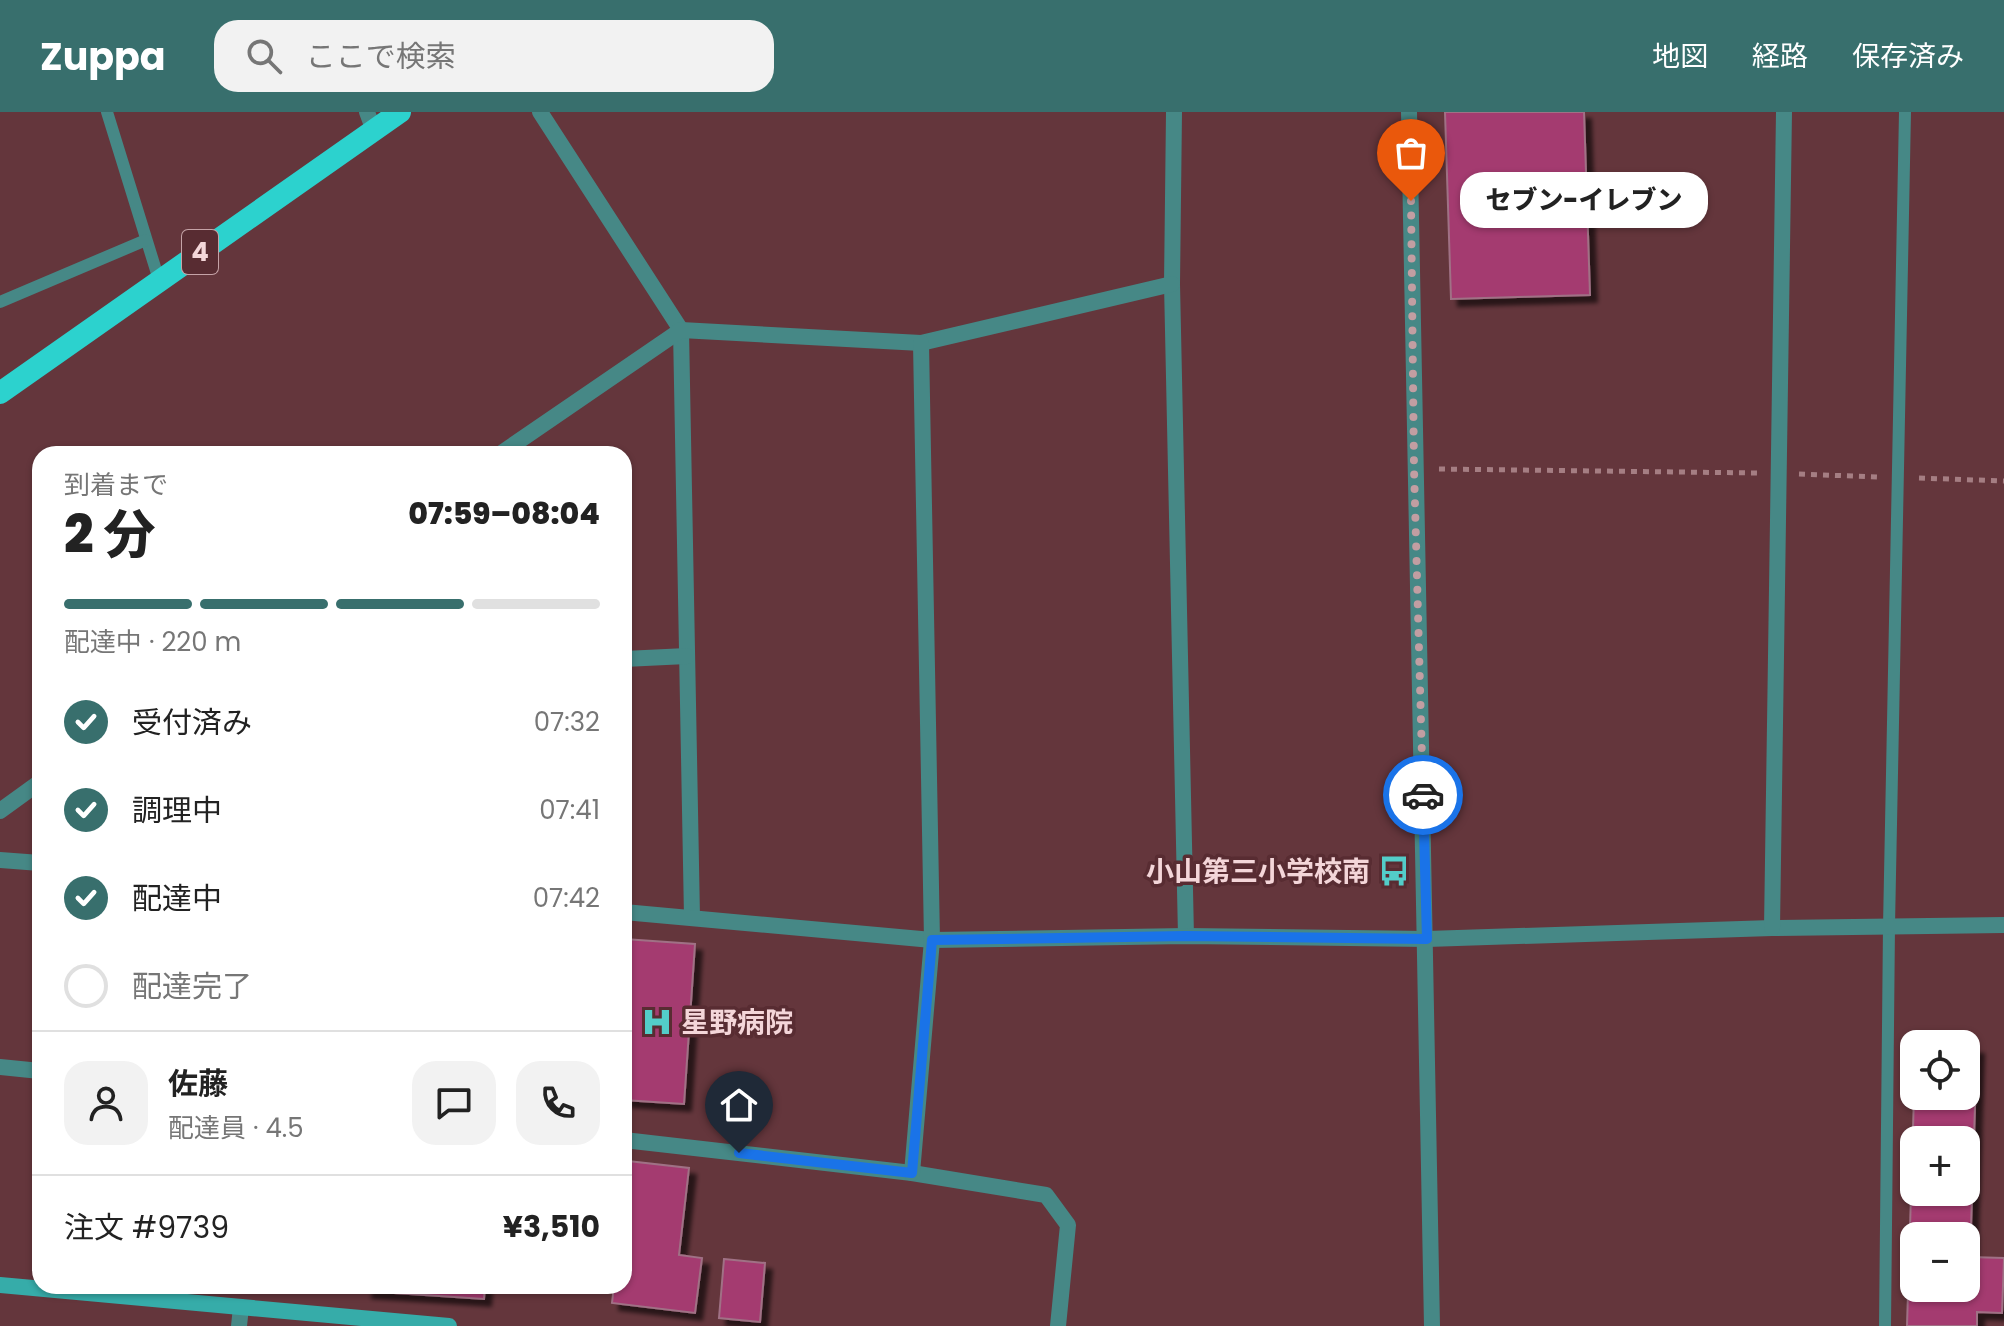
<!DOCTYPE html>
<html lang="ja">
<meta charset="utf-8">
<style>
body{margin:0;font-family:Poppins,"Noto Sans JP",sans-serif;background:#f2f2f2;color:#222;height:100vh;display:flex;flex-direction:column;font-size:30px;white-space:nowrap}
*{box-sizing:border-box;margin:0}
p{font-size:26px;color:#767676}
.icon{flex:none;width:44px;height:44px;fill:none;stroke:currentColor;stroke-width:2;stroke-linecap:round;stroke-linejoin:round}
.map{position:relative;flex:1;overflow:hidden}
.drawer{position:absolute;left:32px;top:334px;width:600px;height:848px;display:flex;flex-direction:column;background:#fff;border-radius:24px;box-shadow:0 2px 6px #0004}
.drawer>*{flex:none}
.tools{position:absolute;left:1900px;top:918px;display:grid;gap:16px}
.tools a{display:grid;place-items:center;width:80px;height:80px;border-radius:16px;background:#fff;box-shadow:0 2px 6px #0004;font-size:40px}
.pin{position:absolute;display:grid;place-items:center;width:68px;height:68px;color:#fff;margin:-82px -34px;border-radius:50% 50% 50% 0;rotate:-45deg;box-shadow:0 0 8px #0007}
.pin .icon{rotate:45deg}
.courier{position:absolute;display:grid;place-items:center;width:80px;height:80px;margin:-40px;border:6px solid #1a73e8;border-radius:50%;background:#fff;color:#222;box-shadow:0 2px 10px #0007}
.bubble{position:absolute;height:56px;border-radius:24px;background:#fff;box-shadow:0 2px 6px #0004;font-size:26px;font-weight:800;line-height:56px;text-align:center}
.overview em{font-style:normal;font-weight:800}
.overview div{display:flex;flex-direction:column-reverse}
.overview{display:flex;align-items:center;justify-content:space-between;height:136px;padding:0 32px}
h1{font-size:52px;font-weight:800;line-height:60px}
.bar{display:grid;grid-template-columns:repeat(4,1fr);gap:12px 8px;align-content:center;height:96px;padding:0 32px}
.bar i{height:10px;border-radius:6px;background:#e0e0e0}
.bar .on{background:#386f6d}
.bar p{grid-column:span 4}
.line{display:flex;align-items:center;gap:20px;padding:0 32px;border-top:2px solid #e0e0e0}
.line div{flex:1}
.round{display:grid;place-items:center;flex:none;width:84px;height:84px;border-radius:24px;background:#f2f2f2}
ol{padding:0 32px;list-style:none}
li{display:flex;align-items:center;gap:24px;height:88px}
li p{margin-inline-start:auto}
li .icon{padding:8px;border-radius:50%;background:#386f6d;color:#fff;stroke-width:4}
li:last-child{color:#767676}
li i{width:44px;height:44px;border:4px solid #e0e0e0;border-radius:50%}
header{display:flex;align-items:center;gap:48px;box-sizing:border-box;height:112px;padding:0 40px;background:#386f6d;color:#fff}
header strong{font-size:38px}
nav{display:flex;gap:44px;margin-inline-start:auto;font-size:28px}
.search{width:560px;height:72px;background:#f2f2f2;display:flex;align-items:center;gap:20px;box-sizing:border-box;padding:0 28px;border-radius:24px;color:#767676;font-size:30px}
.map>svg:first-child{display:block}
</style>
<header>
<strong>Zuppa</strong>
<div class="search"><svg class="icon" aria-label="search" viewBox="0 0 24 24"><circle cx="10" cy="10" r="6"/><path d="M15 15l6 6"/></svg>ここで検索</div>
<nav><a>地図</a><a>経路</a><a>保存済み</a></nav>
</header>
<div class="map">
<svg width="2004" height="1214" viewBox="0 0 2004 1214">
<defs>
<filter id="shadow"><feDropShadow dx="7" dy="7" stdDeviation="2" flood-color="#0009"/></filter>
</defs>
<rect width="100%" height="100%" fill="#64363c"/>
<g fill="#a43a70" stroke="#a07185" stroke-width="2" fill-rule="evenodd" filter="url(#shadow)">
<polygon points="1445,0 1584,0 1590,183 1451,187"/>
<polygon points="624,827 695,832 684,992 624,988"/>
<path d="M1966,935h11l-7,210 34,1 -2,55 -25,-1v14h-70l7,-230h52zM1914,1028h52v52h-52zM1914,1124h52v52h-52z"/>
<polygon points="628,1049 689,1056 679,1143 702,1146 695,1201 612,1191 614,1174 624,1174 624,1084"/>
<polygon points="724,1147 765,1151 760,1210 719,1206"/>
<polygon points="366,1174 485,1174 484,1187 365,1179"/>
</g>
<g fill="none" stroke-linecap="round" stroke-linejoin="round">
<g stroke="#a57e83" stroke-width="5" stroke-dasharray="6 6" stroke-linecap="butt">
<polyline points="1439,357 1757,361"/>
<polyline points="1799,362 1877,365"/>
<polyline points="1919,366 2004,369"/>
</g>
<g stroke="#468886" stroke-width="12">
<polyline points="107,0 159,168"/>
<polyline points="0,190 146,128"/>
<polyline points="1885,1214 1889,814 1905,0"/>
</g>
<g stroke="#468886" stroke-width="16">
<polyline points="367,0 374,19"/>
<polyline points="540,0 681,218 692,805"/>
<polyline points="1174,0 1172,172 1186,824"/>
<polyline points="500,342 681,218 921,231 1172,172"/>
<polyline points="624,547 687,544"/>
<polyline points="0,699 40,670"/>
<polyline points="0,748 40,751"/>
<polyline points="624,800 932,828 1186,824 1427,827 1772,816 2004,813"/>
<polyline points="1772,816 1784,0"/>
<polyline points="0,955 40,959"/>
<polyline points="624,1028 912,1061 1046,1083 1068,1113 1058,1214"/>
<polyline points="912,1061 932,828 921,231"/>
<polyline points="239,1214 241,1195"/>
</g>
<path stroke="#468886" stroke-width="16" d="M1409,0c6,405 17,809 23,1214"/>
<polyline stroke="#36aca9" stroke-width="16" points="0,1173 449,1214"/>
<polyline stroke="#2cd2ce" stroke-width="22" points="0,281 400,0"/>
</g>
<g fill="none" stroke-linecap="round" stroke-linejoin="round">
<polyline stroke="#c29ea2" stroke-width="8" stroke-dasharray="0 14.4" points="1411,89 1414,356 1423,683"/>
<polyline stroke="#1a73e8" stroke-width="10" points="739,1041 912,1061 932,828 1186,824 1427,827 1423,683"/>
</g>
<defs>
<g id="bus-bare" transform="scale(2.4)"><path d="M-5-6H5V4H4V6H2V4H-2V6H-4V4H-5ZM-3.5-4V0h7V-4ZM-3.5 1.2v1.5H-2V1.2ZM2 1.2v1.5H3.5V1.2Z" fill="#53cdc9" stroke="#582c32" stroke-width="2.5" paint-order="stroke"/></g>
<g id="hospital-bare" transform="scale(2.4)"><path d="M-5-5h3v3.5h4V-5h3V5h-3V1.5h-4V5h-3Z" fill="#53cdc9" stroke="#582c32" stroke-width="2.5" paint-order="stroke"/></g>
</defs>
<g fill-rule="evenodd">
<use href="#bus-bare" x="1394" y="759"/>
<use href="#hospital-bare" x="657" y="910"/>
</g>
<g text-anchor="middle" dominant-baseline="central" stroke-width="7" stroke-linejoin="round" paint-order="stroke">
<rect fill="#582c32" stroke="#c5a3a7" stroke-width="2" x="182" y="118" width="36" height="44" rx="6"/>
<g font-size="26" font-weight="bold" fill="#f4d6d9">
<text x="200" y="140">4</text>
</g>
<g font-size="28" font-weight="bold" fill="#f4d6d9" stroke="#582c32" text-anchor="end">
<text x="1370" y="759">小山第三小学校南</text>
<text x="681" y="910" text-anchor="start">星野病院</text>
</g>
</g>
</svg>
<div class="tools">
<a><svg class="icon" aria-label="locate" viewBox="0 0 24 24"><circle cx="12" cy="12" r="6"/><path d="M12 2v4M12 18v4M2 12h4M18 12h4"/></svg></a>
<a>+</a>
<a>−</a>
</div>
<div class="pin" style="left:1411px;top:89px;background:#ea580c"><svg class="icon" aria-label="bag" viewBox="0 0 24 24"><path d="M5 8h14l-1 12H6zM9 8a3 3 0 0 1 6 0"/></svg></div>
<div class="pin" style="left:739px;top:1041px;background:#1f2937"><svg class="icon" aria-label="home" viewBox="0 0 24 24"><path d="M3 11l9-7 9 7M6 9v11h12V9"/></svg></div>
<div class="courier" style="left:1423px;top:683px"><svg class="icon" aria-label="car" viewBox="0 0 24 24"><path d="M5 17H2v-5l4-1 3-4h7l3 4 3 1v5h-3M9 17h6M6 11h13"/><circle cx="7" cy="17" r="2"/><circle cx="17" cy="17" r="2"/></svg></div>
<div class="bubble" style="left:1460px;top:60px;width:248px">セブン-イレブン</div>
<section class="drawer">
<div class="overview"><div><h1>2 分</h1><p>到着まで</p></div><em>07:59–08:04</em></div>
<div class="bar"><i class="on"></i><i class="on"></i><i class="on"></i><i></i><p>配達中 · 220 m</p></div>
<ol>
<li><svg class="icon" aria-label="check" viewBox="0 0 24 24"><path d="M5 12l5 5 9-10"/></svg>受付済み<p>07:32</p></li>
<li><svg class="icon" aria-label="check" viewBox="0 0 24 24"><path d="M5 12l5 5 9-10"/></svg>調理中<p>07:41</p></li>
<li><svg class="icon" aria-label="check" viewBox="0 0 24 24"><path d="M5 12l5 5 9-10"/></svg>配達中<p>07:42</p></li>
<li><i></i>配達完了</li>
</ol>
<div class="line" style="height:144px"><a class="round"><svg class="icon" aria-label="person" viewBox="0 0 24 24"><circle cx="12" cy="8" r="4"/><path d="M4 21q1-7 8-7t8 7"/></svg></a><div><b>佐藤</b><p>配達員 · 4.5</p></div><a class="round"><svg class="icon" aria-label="chat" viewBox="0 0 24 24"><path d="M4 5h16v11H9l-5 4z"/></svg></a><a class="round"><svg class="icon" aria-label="phone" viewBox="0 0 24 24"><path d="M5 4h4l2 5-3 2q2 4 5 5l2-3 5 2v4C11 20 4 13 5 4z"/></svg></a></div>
<div class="line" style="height:104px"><div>注文 #9739</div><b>¥3,510</b></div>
</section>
</div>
